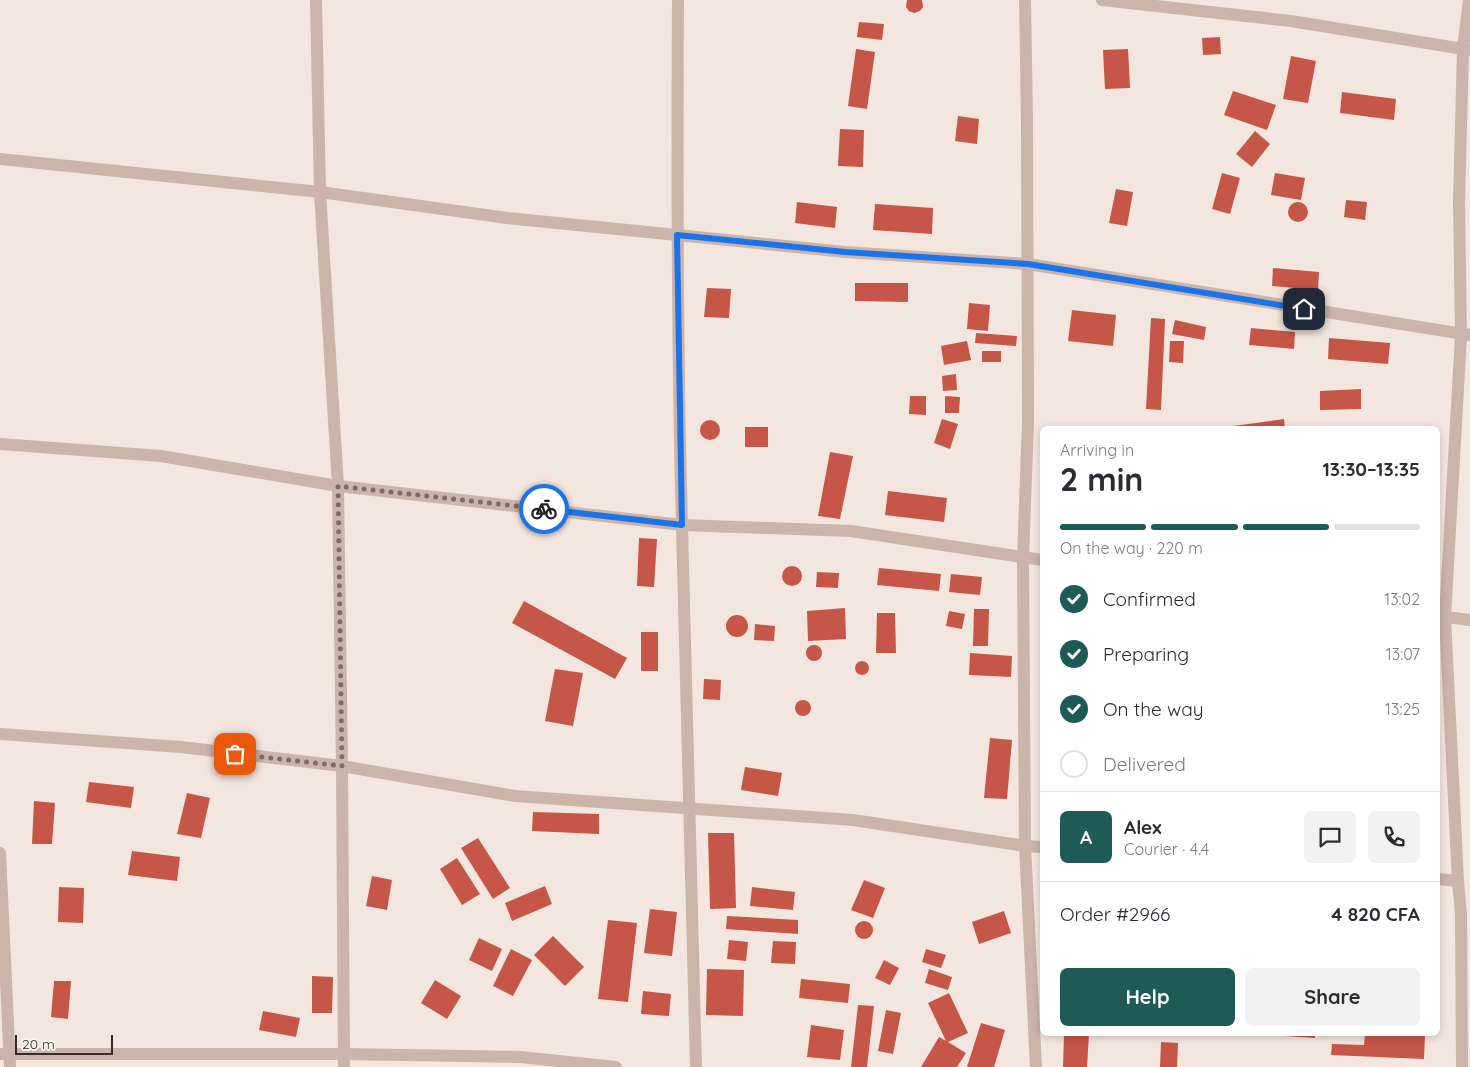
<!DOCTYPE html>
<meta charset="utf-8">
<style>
body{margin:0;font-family:Quicksand,sans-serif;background:#f2f2f3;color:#2b2b33;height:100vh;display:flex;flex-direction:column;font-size:19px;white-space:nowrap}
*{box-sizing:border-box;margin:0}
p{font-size:16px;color:#7c7c81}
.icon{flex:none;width:28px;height:28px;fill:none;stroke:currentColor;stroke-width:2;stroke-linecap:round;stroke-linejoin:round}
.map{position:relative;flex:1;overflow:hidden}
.details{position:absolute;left:1040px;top:426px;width:400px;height:610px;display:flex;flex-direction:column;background:#fff;border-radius:8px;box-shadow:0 2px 8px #0003}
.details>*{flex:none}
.scale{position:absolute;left:15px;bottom:12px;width:98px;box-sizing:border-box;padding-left:5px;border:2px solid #382c29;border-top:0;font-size:14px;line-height:18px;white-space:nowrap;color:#382c29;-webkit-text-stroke:4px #faf1eb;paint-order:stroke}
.pin{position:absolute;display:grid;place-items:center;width:42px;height:42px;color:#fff;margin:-21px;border-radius:10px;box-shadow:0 2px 8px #0006}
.courier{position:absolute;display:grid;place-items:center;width:50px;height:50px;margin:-25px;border:4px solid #1a73e8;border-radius:50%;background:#fff;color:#222;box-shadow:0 1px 6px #0007}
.overview em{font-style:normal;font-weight:800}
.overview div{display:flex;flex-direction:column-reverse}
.overview{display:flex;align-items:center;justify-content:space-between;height:85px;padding:0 20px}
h1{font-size:32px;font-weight:800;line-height:38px}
.bar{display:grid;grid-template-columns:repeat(4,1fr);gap:8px 5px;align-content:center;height:60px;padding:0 20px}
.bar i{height:6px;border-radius:4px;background:#e1e1e2}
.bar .current{background:#1e5b56}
.bar p{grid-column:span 4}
.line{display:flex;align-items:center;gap:12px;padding:0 20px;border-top:1px solid #e1e1e2}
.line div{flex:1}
.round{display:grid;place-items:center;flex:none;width:52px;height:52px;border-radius:8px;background:#f2f2f3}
ol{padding:0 20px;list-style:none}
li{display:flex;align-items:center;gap:15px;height:55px}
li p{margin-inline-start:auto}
li .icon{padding:5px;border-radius:50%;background:#1e5b56;color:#fff;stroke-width:4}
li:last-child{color:#7c7c81}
li i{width:28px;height:28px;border:2px solid #e1e1e2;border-radius:50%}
.cta{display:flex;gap:10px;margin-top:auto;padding:10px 20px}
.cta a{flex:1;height:58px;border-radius:8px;background:#1e5b56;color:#fff;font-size:20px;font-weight:800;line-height:58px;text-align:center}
.cta a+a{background:#f2f2f3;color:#2b2b33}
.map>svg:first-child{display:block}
</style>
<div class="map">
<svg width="1470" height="1067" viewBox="0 0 1470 1067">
<rect width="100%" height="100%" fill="#f3e6de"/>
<g fill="#c65648">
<polygon points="907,0 922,0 923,7 920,11 914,13 909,11 906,7"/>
<polygon points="859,22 884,24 882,40 857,37"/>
<polygon points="1220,37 1221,54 1203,55 1202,38"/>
<polygon points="856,49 875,52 867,109 848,106"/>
<polygon points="1128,49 1130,88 1105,89 1103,50"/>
<polygon points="1291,56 1316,61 1308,103 1283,99"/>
<polygon points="1233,91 1276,105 1267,130 1224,115"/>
<polygon points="1342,92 1396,99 1394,120 1340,113"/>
<polygon points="958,116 979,119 977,144 955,141"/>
<polygon points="840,129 864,130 863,167 838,166"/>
<polygon points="1255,131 1270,144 1252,167 1236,154"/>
<polygon points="1222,173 1240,178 1230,214 1212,209"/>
<polygon points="1275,173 1305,178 1301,200 1271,195"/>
<polygon points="1116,189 1133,192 1127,226 1109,223"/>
<polygon points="1346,200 1367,202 1365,220 1344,217"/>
<circle cx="1298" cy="212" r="10"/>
<polygon points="797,202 837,207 835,228 795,223"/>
<polygon points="875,204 933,208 932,234 873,230"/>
<polygon points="1273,268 1319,272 1318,290 1272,286"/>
<polygon points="855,283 908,283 908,302 855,301"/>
<polygon points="707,288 731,289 729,318 704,317"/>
<polygon points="969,303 990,305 988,331 967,329"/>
<polygon points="1072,310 1116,315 1113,346 1068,341"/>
<polygon points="1151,318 1165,319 1161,410 1146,409"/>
<polygon points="1175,320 1206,327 1204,340 1172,334"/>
<polygon points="1251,328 1295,332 1294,349 1249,345"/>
<polygon points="976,333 1017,336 1016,346 975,343"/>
<polygon points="1329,338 1390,343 1388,364 1328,359"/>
<polygon points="967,341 971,360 944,365 941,346"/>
<polygon points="1170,341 1184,341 1183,363 1169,362"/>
<rect x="982" y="351" width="19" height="11"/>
<polygon points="956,374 957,390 943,391 942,376"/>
<polygon points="1361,389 1361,409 1320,410 1320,391"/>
<polygon points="910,396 926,396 926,415 909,414"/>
<polygon points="945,396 960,397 959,413 945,413"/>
<polygon points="942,419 958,424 950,449 934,443"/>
<polygon points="1284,419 1285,429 1234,429 1234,426"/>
<circle cx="710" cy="430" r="10"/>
<rect x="745" y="427" width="23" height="20"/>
<polygon points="830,452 853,456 840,519 818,516"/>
<polygon points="888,491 947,498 944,522 885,515"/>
<polygon points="639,538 657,539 654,587 637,586"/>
<circle cx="792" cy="576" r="10"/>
<polygon points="879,568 941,574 939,591 877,585"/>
<polygon points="817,572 839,573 838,588 816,587"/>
<polygon points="951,574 982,577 980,595 949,592"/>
<polygon points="524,601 627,658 615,679 512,623"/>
<polygon points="845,608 846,639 808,641 807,611"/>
<polygon points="974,609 989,609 988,646 973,646"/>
<polygon points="949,611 965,614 962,629 946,626"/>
<polygon points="877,613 895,613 896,653 876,653"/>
<circle cx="737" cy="626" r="11"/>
<polygon points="755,624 775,626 774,641 754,640"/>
<rect x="641" y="632" width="17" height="39"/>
<circle cx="814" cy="653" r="8"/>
<polygon points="970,653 1012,656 1011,677 969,675"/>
<circle cx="862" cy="668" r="7"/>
<polygon points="555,669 583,673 573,726 545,721"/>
<polygon points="704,679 721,680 720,700 703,699"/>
<circle cx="803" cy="708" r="8"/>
<polygon points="990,738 1012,740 1007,799 984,798"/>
<polygon points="745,767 782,773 778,796 741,790"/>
<polygon points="89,782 134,787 131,808 86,802"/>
<polygon points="187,793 210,798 201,838 177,834"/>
<polygon points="34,801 55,803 52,844 32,844"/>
<polygon points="533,812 599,814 599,834 532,831"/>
<polygon points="708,833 734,833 736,908 710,909"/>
<polygon points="478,838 510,888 493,899 461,848"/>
<polygon points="132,851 180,857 177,881 128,875"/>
<polygon points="457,858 480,894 462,905 440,869"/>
<polygon points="372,876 392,880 387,910 366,906"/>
<polygon points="864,880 885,888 873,918 851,910"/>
<polygon points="545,886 552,904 512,921 505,903"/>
<polygon points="59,887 84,888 83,923 58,922"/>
<polygon points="752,887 795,892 793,910 750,906"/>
<polygon points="650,909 677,912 672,956 644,953"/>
<polygon points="1004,911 1011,933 979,944 972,922"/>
<polygon points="727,916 798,920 798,934 726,929"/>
<polygon points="608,920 637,923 628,1002 598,999"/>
<circle cx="864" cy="930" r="9"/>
<polygon points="553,936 584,967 565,986 534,955"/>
<polygon points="479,938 502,949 492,971 469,960"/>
<polygon points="729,940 748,942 746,961 727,959"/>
<polygon points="773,941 796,942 795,964 771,963"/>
<polygon points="511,949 532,960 513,996 493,986"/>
<polygon points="926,949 946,955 941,968 922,962"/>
<polygon points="884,960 899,968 890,985 875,978"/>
<polygon points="707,969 744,970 743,1016 706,1015"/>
<polygon points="929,969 952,977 948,990 925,983"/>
<polygon points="312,976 333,977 332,1013 312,1013"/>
<polygon points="801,979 850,984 848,1003 799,998"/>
<polygon points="435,980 461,996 447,1019 421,1003"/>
<polygon points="54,981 71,981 68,1019 51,1017"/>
<polygon points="643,991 671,994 669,1016 641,1014"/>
<polygon points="949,993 968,1033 948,1042 966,1053 957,1067 921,1067 939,1037 946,1041 928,1003"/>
<polygon points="858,1005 874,1006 867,1067 851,1067"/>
<polygon points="886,1010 901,1013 893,1054 878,1051"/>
<polygon points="263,1011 300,1018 296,1037 259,1030"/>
<polygon points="981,1023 1005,1030 994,1067 967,1067"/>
<polygon points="811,1025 844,1030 840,1060 807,1057"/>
<polygon points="1064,1034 1089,1034 1087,1067 1063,1067"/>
<polygon points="1285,1034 1315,1034 1315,1038 1285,1036"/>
<polygon points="1365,1034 1425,1034 1424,1059 1331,1055 1332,1044 1364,1045"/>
<polygon points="1161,1042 1178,1043 1177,1067 1160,1067"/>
</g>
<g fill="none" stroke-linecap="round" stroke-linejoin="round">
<g stroke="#cbb4aa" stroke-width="12">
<polyline points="316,0 320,192 338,486 342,766 344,1067"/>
<path d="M678,0c-1,175 -1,350 4,526 4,180 10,360 14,541"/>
<polyline points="1025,0 1027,122 1028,422 1023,558 1025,846 1036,1067"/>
<polyline points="1102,0 1291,21 1470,50"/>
<polyline points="0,159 320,192 507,218 677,235 845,252 1028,264 1470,335"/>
<polyline points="0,444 161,456 338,486 682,525 851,531 1042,560"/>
<polyline points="1438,616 1470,620"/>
<polyline points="0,734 181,747 342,766 515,796 853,820 1025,846 1042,847"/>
<polyline points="0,853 10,1067"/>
<polyline points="1438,879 1458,881"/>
<polyline points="0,1054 343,1054 520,1057 616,1067"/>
</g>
<polyline stroke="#cbb4aa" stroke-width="12" points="1462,1067 1461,915 1458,881 1445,618 1461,335 1459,201 1463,49 1469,0"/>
</g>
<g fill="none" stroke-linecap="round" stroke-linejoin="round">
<polyline stroke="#796d68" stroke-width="5" stroke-dasharray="0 9" points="235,754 342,766 338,486 544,509"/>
<polyline stroke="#1a73e8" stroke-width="6" points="544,509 682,525 677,235 845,252 1028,264 1304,309"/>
</g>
</svg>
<div class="scale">20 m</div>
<div class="pin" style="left:235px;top:754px;background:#ea580c"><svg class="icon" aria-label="bag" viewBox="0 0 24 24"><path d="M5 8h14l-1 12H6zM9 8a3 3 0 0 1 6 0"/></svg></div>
<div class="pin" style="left:1304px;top:309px;background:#1f2937"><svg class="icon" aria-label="home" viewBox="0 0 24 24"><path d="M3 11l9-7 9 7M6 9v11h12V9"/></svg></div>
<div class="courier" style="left:544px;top:509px"><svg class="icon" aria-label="bike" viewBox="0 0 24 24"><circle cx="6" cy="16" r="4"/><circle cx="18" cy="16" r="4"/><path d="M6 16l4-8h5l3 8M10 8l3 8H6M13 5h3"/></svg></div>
<section class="details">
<div class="overview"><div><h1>2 min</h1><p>Arriving in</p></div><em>13:30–13:35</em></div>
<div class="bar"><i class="current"></i><i class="current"></i><i class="current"></i><i></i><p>On the way · 220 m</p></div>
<ol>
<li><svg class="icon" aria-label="check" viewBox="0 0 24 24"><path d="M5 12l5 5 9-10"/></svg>Confirmed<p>13:02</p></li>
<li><svg class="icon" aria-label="check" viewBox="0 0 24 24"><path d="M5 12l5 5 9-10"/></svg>Preparing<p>13:07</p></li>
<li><svg class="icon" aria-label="check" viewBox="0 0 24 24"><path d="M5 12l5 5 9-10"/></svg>On the way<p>13:25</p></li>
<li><i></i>Delivered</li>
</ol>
<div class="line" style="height:90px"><b class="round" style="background:#1e5b56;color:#fff">A</b><div><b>Alex</b><p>Courier · 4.4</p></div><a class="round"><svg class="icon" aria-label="chat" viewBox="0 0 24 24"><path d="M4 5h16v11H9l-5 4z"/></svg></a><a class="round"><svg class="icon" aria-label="phone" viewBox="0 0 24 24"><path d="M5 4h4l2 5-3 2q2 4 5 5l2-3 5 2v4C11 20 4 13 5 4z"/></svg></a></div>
<div class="line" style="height:65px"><div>Order #2966</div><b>4 820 CFA</b></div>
<div class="cta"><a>Help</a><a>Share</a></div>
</section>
</div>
